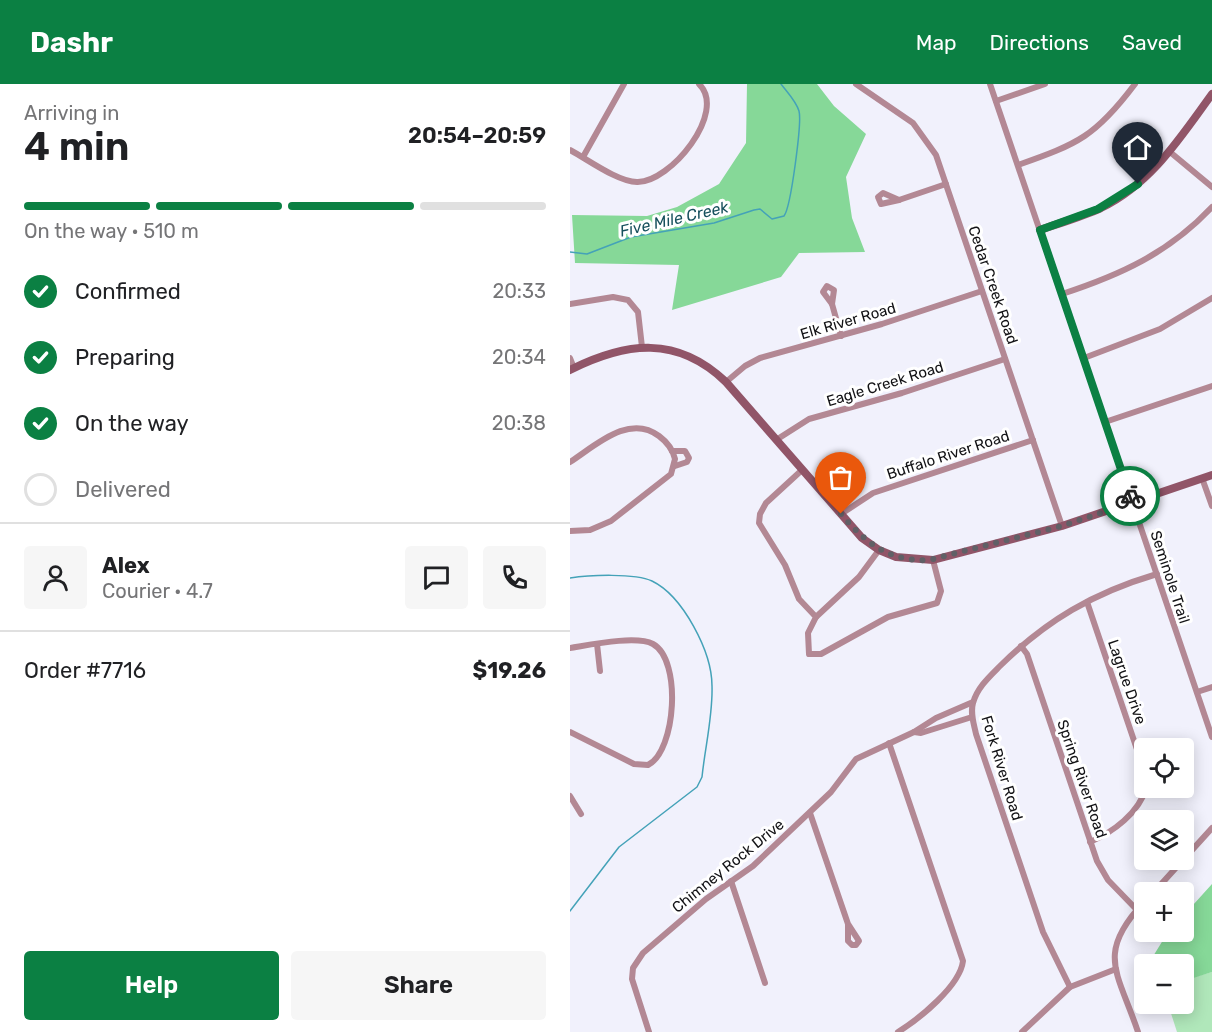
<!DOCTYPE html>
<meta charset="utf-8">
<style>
body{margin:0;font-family:Rubik,sans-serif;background:#f6f6f6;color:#202124;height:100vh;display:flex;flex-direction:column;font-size:22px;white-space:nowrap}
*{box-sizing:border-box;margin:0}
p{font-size:20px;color:#757577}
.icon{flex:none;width:33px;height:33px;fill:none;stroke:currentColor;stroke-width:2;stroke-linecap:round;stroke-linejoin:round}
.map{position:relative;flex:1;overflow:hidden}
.side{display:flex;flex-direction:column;background:#fff;width:570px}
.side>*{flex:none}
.tools{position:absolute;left:564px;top:654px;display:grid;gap:12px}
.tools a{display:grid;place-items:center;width:60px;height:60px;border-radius:6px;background:#fff;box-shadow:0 3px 15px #0003;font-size:30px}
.pin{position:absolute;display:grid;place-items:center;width:51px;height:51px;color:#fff;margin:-62px -26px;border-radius:50% 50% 50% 0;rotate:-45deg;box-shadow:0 0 6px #0007}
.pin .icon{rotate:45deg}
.courier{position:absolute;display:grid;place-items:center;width:60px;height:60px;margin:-30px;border:4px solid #0b8043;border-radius:50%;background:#fff;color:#222;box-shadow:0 2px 8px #0007}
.summary em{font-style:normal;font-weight:600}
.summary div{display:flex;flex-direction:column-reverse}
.summary{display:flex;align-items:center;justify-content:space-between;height:102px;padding:0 24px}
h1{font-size:39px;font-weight:600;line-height:45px}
.bar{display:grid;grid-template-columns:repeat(4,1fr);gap:9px 6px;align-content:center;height:72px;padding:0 24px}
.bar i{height:8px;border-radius:4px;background:#e0e0e0}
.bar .on{background:#0b8043}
.bar p{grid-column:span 4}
.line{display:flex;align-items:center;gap:15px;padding:0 24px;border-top:2px solid #e0e0e0}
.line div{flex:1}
.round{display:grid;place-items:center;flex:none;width:63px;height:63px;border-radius:6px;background:#f6f6f6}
ol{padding:0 24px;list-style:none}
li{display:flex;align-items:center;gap:18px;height:66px}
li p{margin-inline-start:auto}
li .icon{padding:6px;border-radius:50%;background:#0b8043;color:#fff;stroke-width:4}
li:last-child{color:#757577}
li i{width:33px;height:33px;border:3px solid #e0e0e0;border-radius:50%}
.primary-button{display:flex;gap:12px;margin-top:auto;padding:12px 24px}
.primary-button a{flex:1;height:69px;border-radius:6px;background:#0b8043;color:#fff;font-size:24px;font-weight:600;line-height:69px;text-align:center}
.primary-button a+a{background:#f6f6f6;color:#202124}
header{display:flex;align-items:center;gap:36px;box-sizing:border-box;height:84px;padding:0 30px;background:#0b8043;color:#fff}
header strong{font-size:28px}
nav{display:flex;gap:33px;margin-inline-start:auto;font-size:21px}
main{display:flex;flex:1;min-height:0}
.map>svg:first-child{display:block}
</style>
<header>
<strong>Dashr</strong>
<nav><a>Map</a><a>Directions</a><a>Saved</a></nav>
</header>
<main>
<section class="side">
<div class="summary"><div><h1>4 min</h1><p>Arriving in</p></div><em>20:54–20:59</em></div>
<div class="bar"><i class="on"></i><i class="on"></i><i class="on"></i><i></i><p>On the way · 510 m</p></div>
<ol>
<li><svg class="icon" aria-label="check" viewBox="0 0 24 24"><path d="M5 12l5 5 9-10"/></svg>Confirmed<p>20:33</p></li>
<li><svg class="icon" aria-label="check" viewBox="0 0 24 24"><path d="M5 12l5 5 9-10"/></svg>Preparing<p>20:34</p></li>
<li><svg class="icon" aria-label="check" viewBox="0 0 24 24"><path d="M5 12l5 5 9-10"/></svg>On the way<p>20:38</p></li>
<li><i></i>Delivered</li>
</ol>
<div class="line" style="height:108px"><a class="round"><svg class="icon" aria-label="person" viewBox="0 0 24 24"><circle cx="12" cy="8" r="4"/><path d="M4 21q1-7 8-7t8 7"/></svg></a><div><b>Alex</b><p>Courier · 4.7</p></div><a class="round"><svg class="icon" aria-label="chat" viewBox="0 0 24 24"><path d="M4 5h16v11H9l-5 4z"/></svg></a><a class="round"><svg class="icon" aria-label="phone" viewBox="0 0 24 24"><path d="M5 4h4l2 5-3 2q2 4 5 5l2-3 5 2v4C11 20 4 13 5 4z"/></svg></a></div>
<div class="line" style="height:78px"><div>Order #7716</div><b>$19.26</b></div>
<div class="primary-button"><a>Help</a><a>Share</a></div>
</section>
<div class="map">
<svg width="642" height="948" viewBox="0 0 642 948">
<rect width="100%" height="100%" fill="#f1f1fc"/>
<polygon fill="#b0e7ba" points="642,888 642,948 607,948 598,920 614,920 614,896"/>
<g fill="#86d898">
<polygon points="177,0 247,0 264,22 296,50 276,93 282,134 295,168 229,169 211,193 102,226 109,181 5,179 2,131 77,132 107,123 149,100 176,59"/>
<polygon points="642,800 642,888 614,897 614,880 585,880 582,874 598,848 614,848 614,831"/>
</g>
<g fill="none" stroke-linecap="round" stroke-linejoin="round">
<g stroke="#44a2b8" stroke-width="1.5">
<path d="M0,168l17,2 44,-17 83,-14 40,-13 6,-1 12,10 12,-3c7,-9 18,-94 15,-105 -3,-10 -12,-19 -18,-27"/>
<path d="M0,494c19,-3 65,-5 82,3 31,15 60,71 60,105 1,30 -7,61 -10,91l-5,10 -78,60 -49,64"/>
</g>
<g stroke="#b38894" stroke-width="6">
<polyline points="286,0 343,39 366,71 492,442"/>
<polyline points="420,0 642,653"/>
<polyline points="426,17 475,0"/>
<path d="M0,66c17,9 48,32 67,32 33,1 91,-70 62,-98"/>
<polyline points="600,68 642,103"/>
<polyline points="13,73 54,0"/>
<path d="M448,81c60,-21 78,-29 117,-81"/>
<polygon points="313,109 329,116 311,120 308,113"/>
<polyline points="329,116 376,100"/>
<polygon points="257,202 264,206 262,220 253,208"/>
<path d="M492,210c58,-19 107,-41 150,-87"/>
<polyline points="0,220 43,213 58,216 68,228 72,263"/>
<polyline points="262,220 271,252"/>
<polyline points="0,274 4,284"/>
<polyline points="514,274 590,245 642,214"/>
<polyline points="156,298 175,282 190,274 312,240 412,207"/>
<polyline points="535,338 642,302"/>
<polyline points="206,356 239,335 332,309 435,275"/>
<polyline points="102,367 115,367 119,374 117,378 105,382"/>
<path d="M0,378c25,-16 59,-49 89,-26 8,6 14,14 16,23l-4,15 -60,47 -21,9 -20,1"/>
<polyline points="232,386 196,419 190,430 189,439 215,481 229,515 246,533 238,549 239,570 251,570 318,533 367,519 371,507 363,476"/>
<polyline points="632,394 642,422"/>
<polyline points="271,430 303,409 463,356"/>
<polyline points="517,518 574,686"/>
<polyline points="246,533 289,493 309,466"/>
<polyline points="27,560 30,587"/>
<polyline points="451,562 457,570 527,777 538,796 567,826"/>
<path d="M0,564c19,-3 66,-13 83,-4 29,16 23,107 -5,121l-14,-1 -64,-32"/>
<polyline points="627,608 642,603"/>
<polyline points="344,648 351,649 402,633"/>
<path d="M319,659l74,218c-3,25 -44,58 -65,71"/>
<polyline points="0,712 11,730"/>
<polyline points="240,729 278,840 289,857 286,861 282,861 278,857 278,840"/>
<path d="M520,758c23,-10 49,-29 56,-54"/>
<polyline points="161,797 195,899"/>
<polyline points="584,808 642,744"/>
<path d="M500,903l-27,-55 -67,-198c-2,-10 -6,-20 -3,-31 4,-15 16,-26 27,-37 47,-46 93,-73 157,-92"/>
<polyline points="79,948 62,895 63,884 73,869 136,815 183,782 261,708 286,675 344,648 366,634 403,618"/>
<polyline points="452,948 500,903 546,885"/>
<path d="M568,948c-20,-60 -43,-78 6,-130"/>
</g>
<g stroke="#915568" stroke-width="8">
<path d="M470,146c20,-7 41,-13 61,-22 50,-24 79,-70 111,-114"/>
<path d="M0,286c56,-28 107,-35 156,12l136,156 17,12 17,7 37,3 129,-34 150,-51"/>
</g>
</g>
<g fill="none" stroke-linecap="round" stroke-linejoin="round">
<path stroke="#606066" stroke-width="6" stroke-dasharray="0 10.8" d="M271,430c25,29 48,48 88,46l133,-34 71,-24 -3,-6"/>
<polyline stroke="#0b8043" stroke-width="8" points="560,412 470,146 528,125 568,100"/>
</g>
<g text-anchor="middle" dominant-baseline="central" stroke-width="6" stroke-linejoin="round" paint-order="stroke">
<g font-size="15" fill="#121215" stroke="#fff">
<text transform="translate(423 201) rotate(71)">Cedar Creek Road</text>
<text transform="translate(278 237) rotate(-16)">Elk River Road</text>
<text transform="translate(315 300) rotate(-17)">Eagle Creek Road</text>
<text transform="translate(378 371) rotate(-18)">Buffalo River Road</text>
<text transform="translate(600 493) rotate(72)">Seminole Trail</text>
<text transform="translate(557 598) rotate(71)">Lagrue Drive</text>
<text transform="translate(432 684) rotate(73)">Fork River Road</text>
<text transform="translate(512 695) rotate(71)">Spring River Road</text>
<text transform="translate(158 782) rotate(-39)">Chimney Rock Drive</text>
</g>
<g font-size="16" font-style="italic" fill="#17505d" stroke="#fff">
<text transform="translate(104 135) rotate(-13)">Five Mile Creek</text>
</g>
</g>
</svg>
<div class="tools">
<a><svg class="icon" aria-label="locate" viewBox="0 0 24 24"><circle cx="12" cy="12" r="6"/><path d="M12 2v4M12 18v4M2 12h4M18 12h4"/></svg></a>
<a><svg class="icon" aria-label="layers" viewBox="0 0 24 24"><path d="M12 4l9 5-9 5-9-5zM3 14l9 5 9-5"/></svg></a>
<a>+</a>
<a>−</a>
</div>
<div class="pin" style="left:271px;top:430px;background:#ea580c"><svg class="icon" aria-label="bag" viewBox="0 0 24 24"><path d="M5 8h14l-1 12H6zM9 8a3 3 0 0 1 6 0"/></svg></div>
<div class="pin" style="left:568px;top:100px;background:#1f2937"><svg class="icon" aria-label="home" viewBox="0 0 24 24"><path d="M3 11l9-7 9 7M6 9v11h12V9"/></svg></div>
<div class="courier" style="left:560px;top:412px"><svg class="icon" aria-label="bike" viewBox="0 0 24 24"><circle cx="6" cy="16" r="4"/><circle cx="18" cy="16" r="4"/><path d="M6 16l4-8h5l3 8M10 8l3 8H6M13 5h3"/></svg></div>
</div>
</main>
